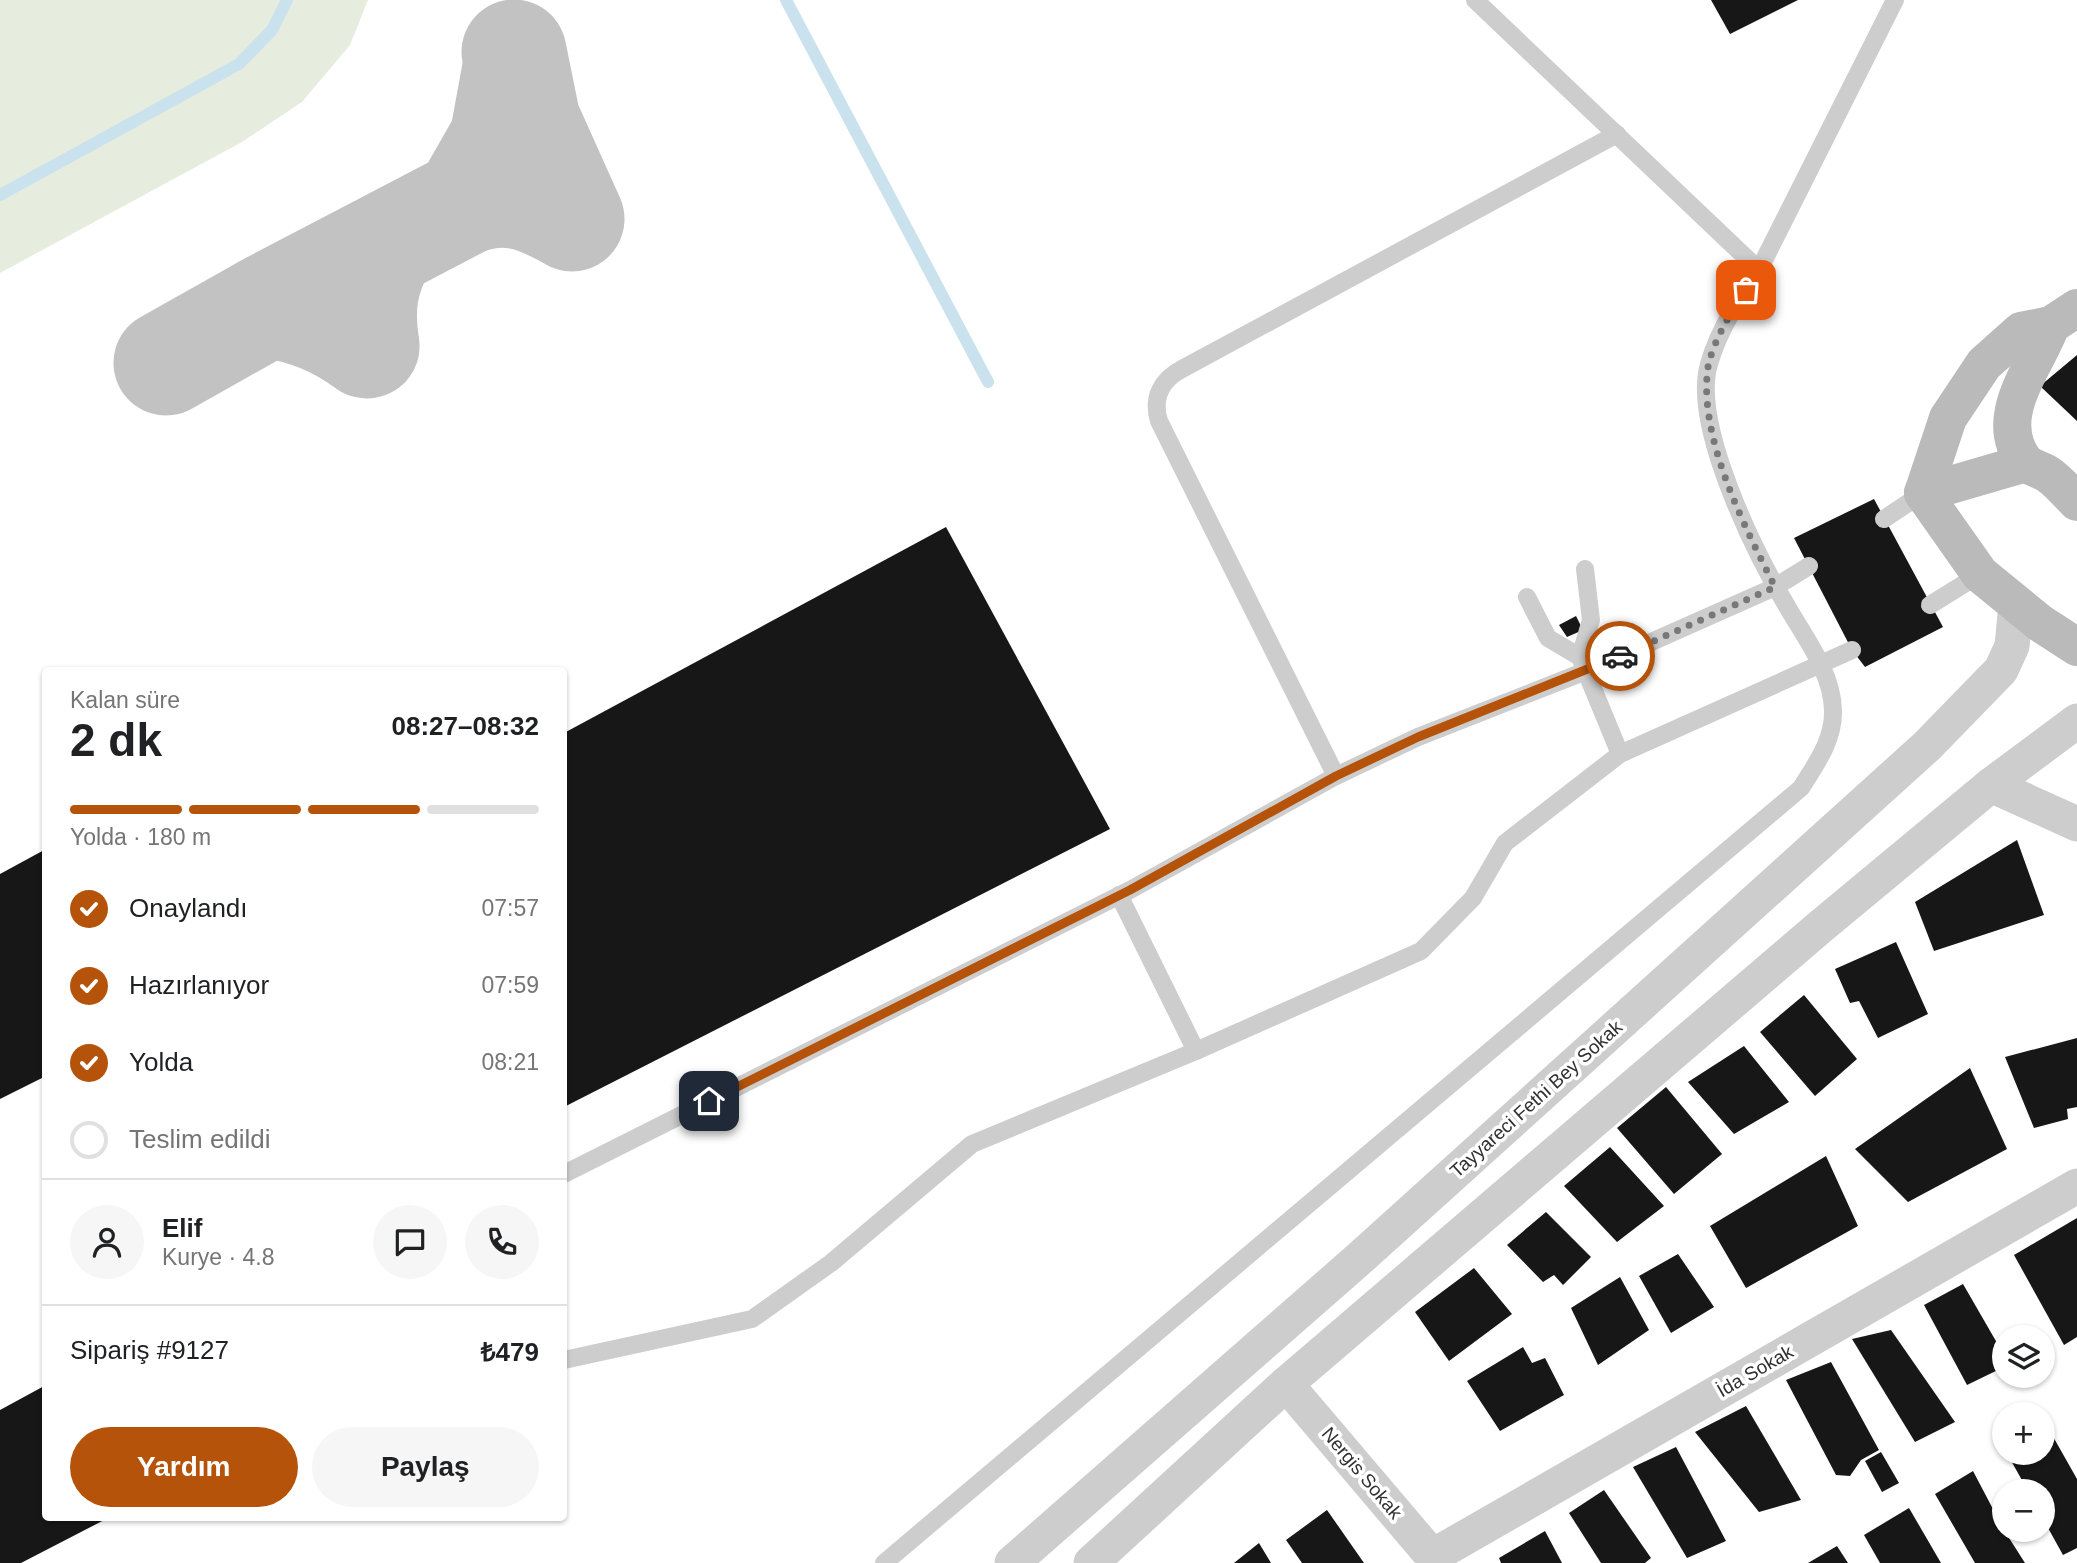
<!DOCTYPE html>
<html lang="tr">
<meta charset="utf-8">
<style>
body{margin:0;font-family:Helvetica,sans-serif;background:#f6f6f6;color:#202124;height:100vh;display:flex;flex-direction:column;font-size:26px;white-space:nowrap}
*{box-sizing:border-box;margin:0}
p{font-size:23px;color:#757577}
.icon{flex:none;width:38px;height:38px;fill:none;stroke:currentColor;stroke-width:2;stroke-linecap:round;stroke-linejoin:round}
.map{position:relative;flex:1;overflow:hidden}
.panel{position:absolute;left:42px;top:667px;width:525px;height:854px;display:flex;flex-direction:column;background:#fff;border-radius:7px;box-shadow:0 2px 5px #0004}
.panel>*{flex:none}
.buttons{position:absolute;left:1992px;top:1325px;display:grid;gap:14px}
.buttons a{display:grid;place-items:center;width:63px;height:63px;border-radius:50%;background:#fff;box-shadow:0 2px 5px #0004;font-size:35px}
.pin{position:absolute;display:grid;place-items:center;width:60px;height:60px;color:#fff;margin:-30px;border-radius:14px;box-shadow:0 4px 10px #0006}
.courier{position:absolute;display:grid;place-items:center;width:70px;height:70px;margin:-35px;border:5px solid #b45309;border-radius:50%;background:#fff;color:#222;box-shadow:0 2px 9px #0007}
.overview em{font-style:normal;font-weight:800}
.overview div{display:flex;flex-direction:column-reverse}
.overview{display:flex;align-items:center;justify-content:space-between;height:119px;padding:0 28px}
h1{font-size:46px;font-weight:800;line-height:52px}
.bar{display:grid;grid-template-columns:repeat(4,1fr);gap:10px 7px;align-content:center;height:84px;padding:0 28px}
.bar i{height:9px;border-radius:5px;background:#e0e0e0}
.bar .current{background:#b45309}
.bar p{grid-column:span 4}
.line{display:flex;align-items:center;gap:18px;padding:0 28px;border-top:2px solid #e0e0e0}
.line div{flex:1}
.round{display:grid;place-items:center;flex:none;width:74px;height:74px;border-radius:37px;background:#f6f6f6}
ol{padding:0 28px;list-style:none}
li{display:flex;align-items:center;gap:21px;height:77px}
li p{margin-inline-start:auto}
li .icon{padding:7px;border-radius:50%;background:#b45309;color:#fff;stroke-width:4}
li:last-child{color:#757577}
li i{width:38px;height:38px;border:4px solid #e0e0e0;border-radius:50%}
.primary-button{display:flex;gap:14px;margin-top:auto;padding:14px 28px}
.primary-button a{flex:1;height:80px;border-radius:42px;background:#b45309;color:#fff;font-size:28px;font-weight:800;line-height:80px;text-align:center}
.primary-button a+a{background:#f6f6f6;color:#202124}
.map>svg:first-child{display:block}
</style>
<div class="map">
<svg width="2077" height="1563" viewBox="0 0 2077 1563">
<rect width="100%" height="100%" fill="#fff"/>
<polygon fill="#e7edde" points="0,0 368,0 350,45 302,102 242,142 0,273"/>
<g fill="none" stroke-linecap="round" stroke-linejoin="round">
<g stroke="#cae2ed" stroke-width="12">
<polyline points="786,0 988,382"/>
<polyline points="0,195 239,64 272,30 287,0"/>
</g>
<g stroke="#c2c2c2" stroke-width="105">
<path d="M466,202c40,-15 70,-4 106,17l-44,-98 -14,-69"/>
<path d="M269,305c38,7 66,18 98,41 -6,-37 -2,-66 16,-99"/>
<polyline points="166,363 269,305 466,202 502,139 515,68"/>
</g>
</g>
<g fill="#171717">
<polygon points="1711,0 1798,0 1730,34"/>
<polygon points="2077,355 2077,421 2040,386"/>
<polygon points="1874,499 1943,627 1865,667 1852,650 1794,538"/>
<polygon points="946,527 1110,829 564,1107 564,733"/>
<polygon points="1576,616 1583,630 1567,637 1559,625"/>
<polygon points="2017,840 2044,915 1934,951 1915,902"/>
<polygon points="46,849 46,1076 0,1099 0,874"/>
<polygon points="1896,942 1928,1014 1878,1038 1859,1001 1850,1003 1835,969"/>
<polygon points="1804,995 1857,1059 1815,1096 1760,1032"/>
<polygon points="2077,1038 2077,1107 2067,1109 2068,1119 2034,1128 2005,1057"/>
<polygon points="1744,1046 1789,1102 1734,1134 1688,1082"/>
<polygon points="1970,1068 2007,1149 1908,1202 1855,1149"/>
<polygon points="1666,1087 1722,1154 1674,1194 1617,1128"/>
<polygon points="1610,1147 1664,1206 1617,1242 1564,1186"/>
<polygon points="1826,1156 1858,1226 1746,1288 1710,1226"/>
<polygon points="1546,1212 1591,1257 1563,1285 1554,1275 1543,1282 1507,1245"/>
<polygon points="2077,1218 2077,1337 2064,1345 2014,1255"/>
<polygon points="1678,1254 1714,1307 1671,1333 1639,1276"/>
<polygon points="1474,1268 1512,1314 1449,1361 1415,1312"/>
<polygon points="1620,1277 1649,1330 1598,1365 1571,1308"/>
<polygon points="1963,1284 2004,1355 2004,1367 1967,1385 1924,1305"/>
<polygon points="1891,1330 1955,1422 1915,1442 1852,1339"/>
<polygon points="1523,1347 1532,1363 1545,1358 1564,1395 1500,1431 1467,1381"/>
<polygon points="1831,1362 1879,1450 1861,1460 1850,1476 1836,1475 1786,1380"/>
<polygon points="46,1385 46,1517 110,1517 21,1563 0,1563 0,1410"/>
<polygon points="1746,1406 1801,1500 1759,1512 1695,1432"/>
<polygon points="2051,1433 2077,1479 2077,1548 2063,1555 2042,1517 2042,1491 2028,1491 2009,1457 2017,1452 2042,1452 2042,1438"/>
<polygon points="1676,1447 1726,1541 1687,1558 1633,1467"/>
<polygon points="1881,1452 1899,1483 1882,1492 1865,1461"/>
<polygon points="1973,1471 2004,1530 2025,1563 1975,1563 1935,1494"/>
<polygon points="1604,1490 1651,1558 1645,1563 1601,1563 1569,1513"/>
<polygon points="1909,1508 1941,1563 1880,1563 1864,1535"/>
<polygon points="1327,1510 1364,1563 1302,1563 1286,1540"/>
<polygon points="1545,1531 1562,1563 1501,1563 1499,1558"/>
<polygon points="1259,1543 1271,1563 1234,1563"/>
<polygon points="1837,1546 1848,1563 1808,1563"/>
</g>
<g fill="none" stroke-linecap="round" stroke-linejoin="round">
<g stroke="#cdcdcd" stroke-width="18">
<polyline points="1475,0 1759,270"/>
<polyline points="1884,519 1923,493"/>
<polyline points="1527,597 1548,638 1580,657 1620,754"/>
<polyline points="1930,605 1980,574"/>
<polyline points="1580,657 1591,620 1585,569"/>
<path d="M1336,776l-177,-355c-7,-23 2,-41 23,-52l435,-235"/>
<polyline points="1119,895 1196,1051"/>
<polyline points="564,1174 1130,890 1336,776 1418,737 1586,671 1775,587 1809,566"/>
<polyline points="564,1360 752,1319 831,1263 972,1144 1196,1051 1421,951 1473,898 1505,843 1620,754 1852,650"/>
<path d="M884,1563l917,-775c15,-24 33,-48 32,-78 -1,-37 -27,-71 -45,-102 -32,-53 -97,-183 -79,-244 10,-35 30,-65 50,-94l136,-270"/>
</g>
<g stroke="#cdcdcd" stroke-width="35">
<polyline points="1991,785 2077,824"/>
<polyline points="1286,1384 1438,1563"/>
<polyline points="1433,1556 2077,1186"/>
<polyline points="1012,1563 1360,1258 1927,746 2001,670 2012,646 2016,604"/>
<polyline points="1091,1563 1286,1384 1820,927 1991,785 2077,721"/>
</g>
<g stroke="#bababa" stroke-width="38">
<path d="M2051,325c-15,42 -61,92 -26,137 6,6 17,8 24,13 10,7 19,18 28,27"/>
<polyline points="1923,493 1948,418 1984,364 2021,331 2051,325 2077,308"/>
<polyline points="1923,493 1980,574 2040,623 2077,647"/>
<polyline points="1923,493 2026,463"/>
</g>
</g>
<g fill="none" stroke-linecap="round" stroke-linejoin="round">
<path stroke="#787878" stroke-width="7" stroke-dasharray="0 12.6" d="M1620,656l155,-69c-31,-62 -77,-150 -67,-220 4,-23 24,-58 38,-77"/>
<polyline stroke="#b45309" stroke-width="9" points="709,1101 1130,890 1336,776 1418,737 1620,656"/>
</g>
<g text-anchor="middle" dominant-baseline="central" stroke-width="7" stroke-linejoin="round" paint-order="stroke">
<g font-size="19" fill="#303030" stroke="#fff">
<text transform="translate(1536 1099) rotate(-42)">Tayyareci Fethi Bey Sokak</text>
<text transform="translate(1755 1371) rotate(-30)">İda Sokak</text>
<text transform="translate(1362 1473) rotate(50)">Nergis Sokak</text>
</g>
</g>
</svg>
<div class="buttons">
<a><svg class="icon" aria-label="layers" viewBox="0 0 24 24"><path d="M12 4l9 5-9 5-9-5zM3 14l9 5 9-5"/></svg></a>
<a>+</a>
<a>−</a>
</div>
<div class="pin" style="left:1746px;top:290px;background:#ea580c"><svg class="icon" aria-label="bag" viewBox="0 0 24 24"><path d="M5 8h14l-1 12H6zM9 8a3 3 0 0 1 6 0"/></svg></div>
<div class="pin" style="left:709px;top:1101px;background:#1f2937"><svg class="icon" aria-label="home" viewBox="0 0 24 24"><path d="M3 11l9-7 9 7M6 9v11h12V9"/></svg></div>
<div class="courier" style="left:1620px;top:656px"><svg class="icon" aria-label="car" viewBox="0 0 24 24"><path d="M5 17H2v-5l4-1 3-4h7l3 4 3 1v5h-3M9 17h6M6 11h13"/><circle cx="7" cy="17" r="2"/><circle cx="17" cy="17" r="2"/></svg></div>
<section class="panel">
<div class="overview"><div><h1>2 dk</h1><p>Kalan süre</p></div><em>08:27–08:32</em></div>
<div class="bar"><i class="current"></i><i class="current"></i><i class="current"></i><i></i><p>Yolda · 180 m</p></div>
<ol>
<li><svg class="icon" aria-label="check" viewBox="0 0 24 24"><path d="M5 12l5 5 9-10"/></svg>Onaylandı<p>07:57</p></li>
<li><svg class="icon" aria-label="check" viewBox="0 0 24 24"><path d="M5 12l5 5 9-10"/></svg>Hazırlanıyor<p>07:59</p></li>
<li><svg class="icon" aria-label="check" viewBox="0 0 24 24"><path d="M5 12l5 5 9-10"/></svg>Yolda<p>08:21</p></li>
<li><i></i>Teslim edildi</li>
</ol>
<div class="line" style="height:126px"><a class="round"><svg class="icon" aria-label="person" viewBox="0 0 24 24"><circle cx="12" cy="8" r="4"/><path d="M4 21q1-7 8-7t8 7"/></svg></a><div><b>Elif</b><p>Kurye · 4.8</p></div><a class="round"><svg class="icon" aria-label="chat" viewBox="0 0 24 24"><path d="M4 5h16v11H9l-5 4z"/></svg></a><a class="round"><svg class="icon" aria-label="phone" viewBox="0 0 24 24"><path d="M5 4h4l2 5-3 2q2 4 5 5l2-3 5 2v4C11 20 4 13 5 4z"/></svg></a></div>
<div class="line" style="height:91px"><div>Sipariş #9127</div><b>₺479</b></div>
<div class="primary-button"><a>Yardım</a><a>Paylaş</a></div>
</section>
</div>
